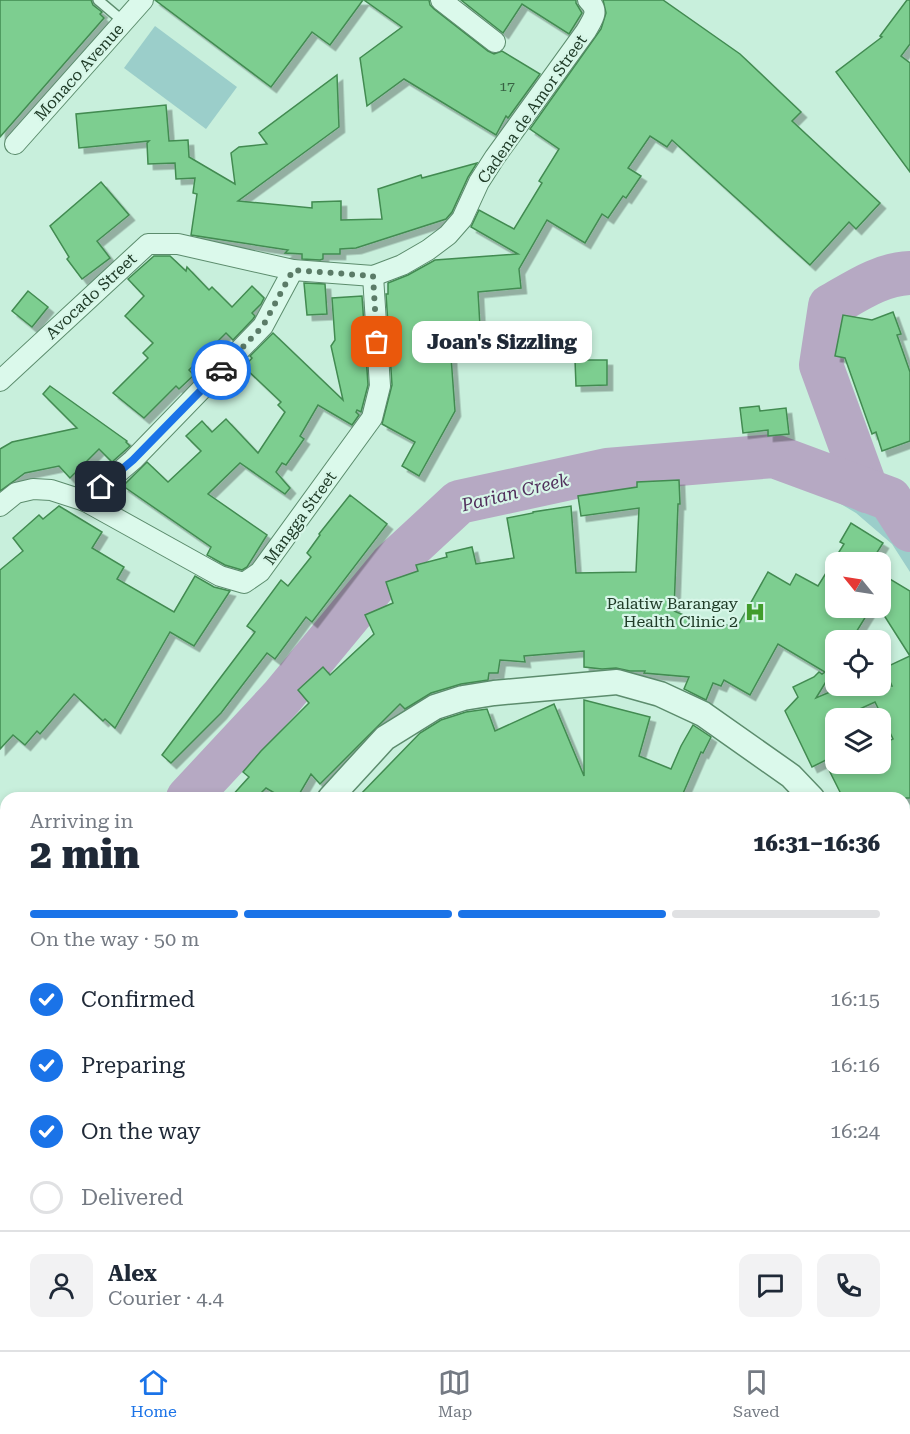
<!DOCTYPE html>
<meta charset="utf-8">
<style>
body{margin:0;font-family:"Roboto Serif",serif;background:#f2f2f3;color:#1f2937;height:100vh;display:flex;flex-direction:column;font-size:22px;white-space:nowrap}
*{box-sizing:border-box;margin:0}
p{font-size:20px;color:#747a83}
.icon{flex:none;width:33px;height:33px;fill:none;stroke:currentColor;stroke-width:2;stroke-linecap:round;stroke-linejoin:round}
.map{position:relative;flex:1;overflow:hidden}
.side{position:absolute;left:0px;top:792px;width:910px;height:558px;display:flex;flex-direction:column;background:#fff;border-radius:18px 18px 0 0;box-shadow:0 3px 9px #0003}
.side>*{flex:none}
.needle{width:39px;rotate:300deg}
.buttons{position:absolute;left:825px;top:552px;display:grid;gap:12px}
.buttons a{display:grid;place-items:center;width:66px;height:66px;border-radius:12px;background:#fff;box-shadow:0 3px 9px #0003;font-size:30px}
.pin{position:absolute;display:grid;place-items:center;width:51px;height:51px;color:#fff;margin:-26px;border-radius:12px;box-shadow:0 3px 9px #0006}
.courier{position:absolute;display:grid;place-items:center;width:60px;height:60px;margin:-30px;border:4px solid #1a73e8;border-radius:50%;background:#fff;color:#222;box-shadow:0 2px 8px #0007}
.bubble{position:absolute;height:42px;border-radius:12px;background:#fff;box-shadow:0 3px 9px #0003;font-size:20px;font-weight:800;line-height:42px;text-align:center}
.headline em{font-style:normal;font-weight:800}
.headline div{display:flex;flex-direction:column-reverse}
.headline{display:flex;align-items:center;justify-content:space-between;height:102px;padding:0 30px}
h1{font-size:39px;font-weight:800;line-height:45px}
.bar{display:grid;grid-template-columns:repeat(4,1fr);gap:9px 6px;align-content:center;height:72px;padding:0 30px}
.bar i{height:8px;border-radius:4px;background:#e0e1e3}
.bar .active{background:#1a73e8}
.bar p{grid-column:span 4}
.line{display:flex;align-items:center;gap:15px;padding:0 30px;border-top:2px solid #e0e1e3}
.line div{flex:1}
.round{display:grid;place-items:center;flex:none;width:63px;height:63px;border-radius:12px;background:#f2f2f3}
ol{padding:0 30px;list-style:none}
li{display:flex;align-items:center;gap:18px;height:66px}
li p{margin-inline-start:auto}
li .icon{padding:6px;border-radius:50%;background:#1a73e8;color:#fff;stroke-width:4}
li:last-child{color:#747a83}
li i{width:33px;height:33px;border:3px solid #e0e1e3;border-radius:50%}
.tabs{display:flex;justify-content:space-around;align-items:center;height:84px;border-top:2px solid #e0e1e3;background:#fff;font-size:16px;color:#747a83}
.tabs a{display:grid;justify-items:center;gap:3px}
.tabs .active{color:#1a73e8}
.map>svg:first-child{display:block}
</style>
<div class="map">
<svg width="910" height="1350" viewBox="0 0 910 1350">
<defs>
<filter id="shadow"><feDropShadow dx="5.5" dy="5.5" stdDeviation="0" flood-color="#0004"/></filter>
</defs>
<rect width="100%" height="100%" fill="#c8efdc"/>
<g fill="#9bceca">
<polygon points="155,26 237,87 206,129 124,68"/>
<polygon points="835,487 864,499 910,537 910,572 892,544 856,513 829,497"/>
</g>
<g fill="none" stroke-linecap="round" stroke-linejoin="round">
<g stroke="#b6a9c3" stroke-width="44">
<path d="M867,491l-46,-126 9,-59c25,-14 50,-32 80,-33"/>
<polyline points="188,798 282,697 391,565 459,502 607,470 774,456 890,499 910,530"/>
<polyline points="0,964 6,961"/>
</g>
</g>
<g fill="#7dce90" stroke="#428b51" stroke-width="1.5" filter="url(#shadow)">
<polygon points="0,0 91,0 93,5 102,12 100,14 104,18 0,137"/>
<polygon points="155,0 363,0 330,45 312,32 271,87"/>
<polygon points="364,0 429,0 430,5 434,9 488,51 494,54 502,51 540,74 508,118 506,116 496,135 404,79 367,106 360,58 402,27"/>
<polygon points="461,0 576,0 576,3 582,13 569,34 522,4 503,33"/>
<polygon points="603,0 663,0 740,54 801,112 792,121 880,203 856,229 849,222 810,265 672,140 667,147 650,136 628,168 641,176 626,198 623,196 608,218 602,214 585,243 547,220 519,269 521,288 478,292 480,326 464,327 464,342 450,343 455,411 419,476 402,466 415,442 382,424 392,385 386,294 388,294 388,283 408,275 435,260 518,254 471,227 479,210 514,229 542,183 539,181 559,149 530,129 601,29 606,13"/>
<polygon points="907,0 910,0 910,44 901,56 910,63 910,172 836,72 882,37 880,36"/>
<polygon points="337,75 339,127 238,201 312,208 312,202 341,201 341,220 382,219 378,189 421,175 422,178 477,163 468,177 452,212 446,219 356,248 340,249 340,254 323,254 323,259 320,260 302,259 302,254 285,253 288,250 191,235 197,194 193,193 195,178 176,179 175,163 148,164 147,143 149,141 79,148 76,114 166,105 169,141 188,140 189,157 235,184 231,153 239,147 267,144 259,133"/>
<polygon points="101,182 129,215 97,241 110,258 82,279 67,259 69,257 50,226"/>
<polygon points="154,256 170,256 186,271 187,267 209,290 212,287 232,307 252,286 264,298 261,304 252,313 255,316 253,319 233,340 226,333 189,370 194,375 179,389 176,386 144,418 113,393 148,358 143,353 153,343 125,316 144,296 128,279"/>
<polygon points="304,283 325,284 327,314 307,315"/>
<polygon points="28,291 48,307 32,327 12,311"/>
<polygon points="362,296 368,385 361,412 357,410 356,412 359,415 352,425 318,405 300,436 304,439 286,465 282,463 276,472 290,488 285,494 240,463 208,494 267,535 247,567 242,570 225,565 207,555 211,547 123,486 147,462 168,482 201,451 186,436 202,421 212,432 226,419 258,453 285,412 278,405 281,402 244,367 252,358 250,356 273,333 343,400 331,346 335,340 332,298"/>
<polygon points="893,312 901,334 897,335 910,372 910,441 882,451 876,432 872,434 845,358 835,356 843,315 872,320"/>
<polygon points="575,360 607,360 607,385 576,386"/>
<polygon points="50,386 127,441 126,442 130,446 112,462 99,449 70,478 59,466 25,473 0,491 0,449 12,442 77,428 43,394"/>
<polygon points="759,406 760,411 786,408 789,434 768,436 768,430 743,433 740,408"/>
<polygon points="679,480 680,504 678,504 674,611 712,627 715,620 736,629 768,572 790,585 796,574 818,586 844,544 840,542 851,523 883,543 871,562 836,562 836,608 871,608 855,634 849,631 843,640 836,640 836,679 830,675 816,698 844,686 892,686 884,668 910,656 880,609 880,573 910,591 910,798 843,798 826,764 880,764 880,745 893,739 875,702 840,718 836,718 836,755 812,767 785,711 798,697 793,687 814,677 819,672 822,674 825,672 778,644 750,695 724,680 721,686 713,683 706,700 684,689 689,677 644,673 645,671 630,671 616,668 602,669 584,667 584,651 524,656 525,662 500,660 498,673 489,673 488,680 461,684 431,693 405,709 400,704 320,784 311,774 297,798 283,798 266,788 256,798 230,798 249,777 243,772 261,751 309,703 298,690 323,667 330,675 374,634 365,615 393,603 386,582 418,571 416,565 447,557 446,553 472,547 476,564 514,558 507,518 533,513 533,512 571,506 576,573 636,572 639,508 581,516 578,496 637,487 637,482"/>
<polygon points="350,495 387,524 312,622 306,617 275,659 267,653 221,713 171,763 162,755 255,632 247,626 281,580 288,586 311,557 307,553 320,535 319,534"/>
<polygon points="59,506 102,532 92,548 124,567 117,579 174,612 195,576 214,587 230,591 194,646 170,632 115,728 105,719 103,721 74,694 40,734 37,731 25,745 13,735 0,749 0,570 23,551 13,538 39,515 43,519"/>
<polygon points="584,700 650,717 639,756 671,769 681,746 693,725 711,737 703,753 701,752 681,798 357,798 420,733 441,720 466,712 487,709 495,731 554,704 584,776"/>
</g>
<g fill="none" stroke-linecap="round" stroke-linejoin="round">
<g stroke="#5c8c6d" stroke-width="12">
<g id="service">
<polyline points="98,0 124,22"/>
<polyline points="174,1344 181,1350"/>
<polyline points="828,1344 839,1350"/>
</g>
</g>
<g stroke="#5c8c6d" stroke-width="22">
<g id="minor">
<polyline points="441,0 495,42"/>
<polyline points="15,144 143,0"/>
<path d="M0,381l148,-137h30l115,26 80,6 29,-11 26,-15 20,-15 14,-16 17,-37 16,-25 91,-126c7,-12 14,-20 2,-31"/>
<polyline points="85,501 133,460 263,326 293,270"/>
<polyline points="0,506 16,493 33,489 51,490 85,501 220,576 244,583 260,572 372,418 380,386 373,276"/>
</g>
</g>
<g stroke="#5c8c6d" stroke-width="27">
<g id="tertiary">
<polyline points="330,798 385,738 435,707 463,698 494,693 617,682 660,694 703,714 791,776 812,798"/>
<polyline points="904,898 910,892"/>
<polyline points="904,999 910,1008"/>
<polyline points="0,1217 6,1209"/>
<polyline points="632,1350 634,1344"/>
</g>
</g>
<use href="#service" stroke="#dbf9eb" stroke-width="9"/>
<use href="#minor" stroke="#dbf9eb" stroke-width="20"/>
<use href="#tertiary" stroke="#dbf9eb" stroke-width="24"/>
</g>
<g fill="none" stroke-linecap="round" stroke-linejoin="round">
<polyline stroke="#5b7b67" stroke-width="6" stroke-dasharray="0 10.8" points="221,370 263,326 293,270 373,276 377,342"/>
<polyline stroke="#1a73e8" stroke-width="8" points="101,487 133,460 221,370"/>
</g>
<defs>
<g id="hospital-bare" transform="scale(1.62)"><path d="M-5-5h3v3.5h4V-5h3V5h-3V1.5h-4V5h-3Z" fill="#419c2b" stroke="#d7f6e8" stroke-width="2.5" paint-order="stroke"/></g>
</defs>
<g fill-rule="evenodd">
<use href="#hospital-bare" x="755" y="612"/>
</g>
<g text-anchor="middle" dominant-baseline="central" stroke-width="4.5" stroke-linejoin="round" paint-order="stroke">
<g font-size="14" fill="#376042">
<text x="507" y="86">17</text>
</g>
<g font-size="16" fill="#203c28" stroke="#d7f6e8">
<text transform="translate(79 72) rotate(-48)">Monaco Avenue</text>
<text transform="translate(532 109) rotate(-55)">Cadena de Amor Street</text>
<text transform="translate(91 296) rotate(-43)">Avocado Street</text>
<text transform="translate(300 518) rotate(-54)">Mangga Street</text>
</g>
<g font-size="16" fill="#203c28" stroke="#d7f6e8" text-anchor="end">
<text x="738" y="603">Palatiw Barangay<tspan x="738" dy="18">Health Clinic 2</tspan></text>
</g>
<g font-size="18" font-style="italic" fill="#512f5c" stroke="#d7f6e8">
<text transform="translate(515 492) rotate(-14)">Parian Creek</text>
</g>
</g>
</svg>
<div class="buttons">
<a><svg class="needle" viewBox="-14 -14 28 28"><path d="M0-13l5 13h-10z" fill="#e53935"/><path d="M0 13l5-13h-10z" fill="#747a83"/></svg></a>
<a><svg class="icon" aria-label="locate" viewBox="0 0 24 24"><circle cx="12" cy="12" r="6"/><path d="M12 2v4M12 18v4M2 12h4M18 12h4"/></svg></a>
<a><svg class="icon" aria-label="layers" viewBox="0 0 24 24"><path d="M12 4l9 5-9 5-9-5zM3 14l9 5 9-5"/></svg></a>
</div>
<div class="pin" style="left:377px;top:342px;background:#ea580c"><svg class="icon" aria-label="bag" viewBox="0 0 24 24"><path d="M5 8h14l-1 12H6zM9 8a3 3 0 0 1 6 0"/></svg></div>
<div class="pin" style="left:101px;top:487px;background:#1f2937"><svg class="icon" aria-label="home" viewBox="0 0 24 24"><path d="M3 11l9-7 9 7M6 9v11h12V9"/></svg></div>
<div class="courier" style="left:221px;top:370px"><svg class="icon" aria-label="car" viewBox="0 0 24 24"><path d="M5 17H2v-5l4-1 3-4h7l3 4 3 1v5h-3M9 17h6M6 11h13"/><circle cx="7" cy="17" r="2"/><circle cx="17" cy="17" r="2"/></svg></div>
<div class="bubble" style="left:412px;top:321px;width:180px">Joan's Sizzling</div>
<section class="side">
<div class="headline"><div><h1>2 min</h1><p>Arriving in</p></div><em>16:31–16:36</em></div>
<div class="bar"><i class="active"></i><i class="active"></i><i class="active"></i><i></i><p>On the way · 50 m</p></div>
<ol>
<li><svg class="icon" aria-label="check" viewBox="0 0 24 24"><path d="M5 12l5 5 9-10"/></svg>Confirmed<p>16:15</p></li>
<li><svg class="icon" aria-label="check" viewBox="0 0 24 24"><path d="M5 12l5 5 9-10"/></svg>Preparing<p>16:16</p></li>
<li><svg class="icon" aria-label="check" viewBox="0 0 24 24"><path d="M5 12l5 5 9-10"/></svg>On the way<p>16:24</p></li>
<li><i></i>Delivered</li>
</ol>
<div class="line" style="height:108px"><a class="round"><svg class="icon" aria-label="person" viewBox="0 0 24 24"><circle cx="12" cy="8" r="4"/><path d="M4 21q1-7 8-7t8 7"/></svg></a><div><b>Alex</b><p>Courier · 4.4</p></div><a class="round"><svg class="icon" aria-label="chat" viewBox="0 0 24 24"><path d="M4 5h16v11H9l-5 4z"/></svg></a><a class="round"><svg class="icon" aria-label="phone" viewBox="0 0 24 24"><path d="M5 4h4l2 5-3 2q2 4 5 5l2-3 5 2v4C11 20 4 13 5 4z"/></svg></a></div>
</section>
</div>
<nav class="tabs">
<a class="active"><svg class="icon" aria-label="home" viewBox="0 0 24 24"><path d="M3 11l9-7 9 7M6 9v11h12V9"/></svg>Home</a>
<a><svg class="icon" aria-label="map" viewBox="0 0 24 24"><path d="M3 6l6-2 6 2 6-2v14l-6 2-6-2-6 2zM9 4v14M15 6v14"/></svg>Map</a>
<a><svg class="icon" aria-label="saved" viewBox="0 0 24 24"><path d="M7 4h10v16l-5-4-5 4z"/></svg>Saved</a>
</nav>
